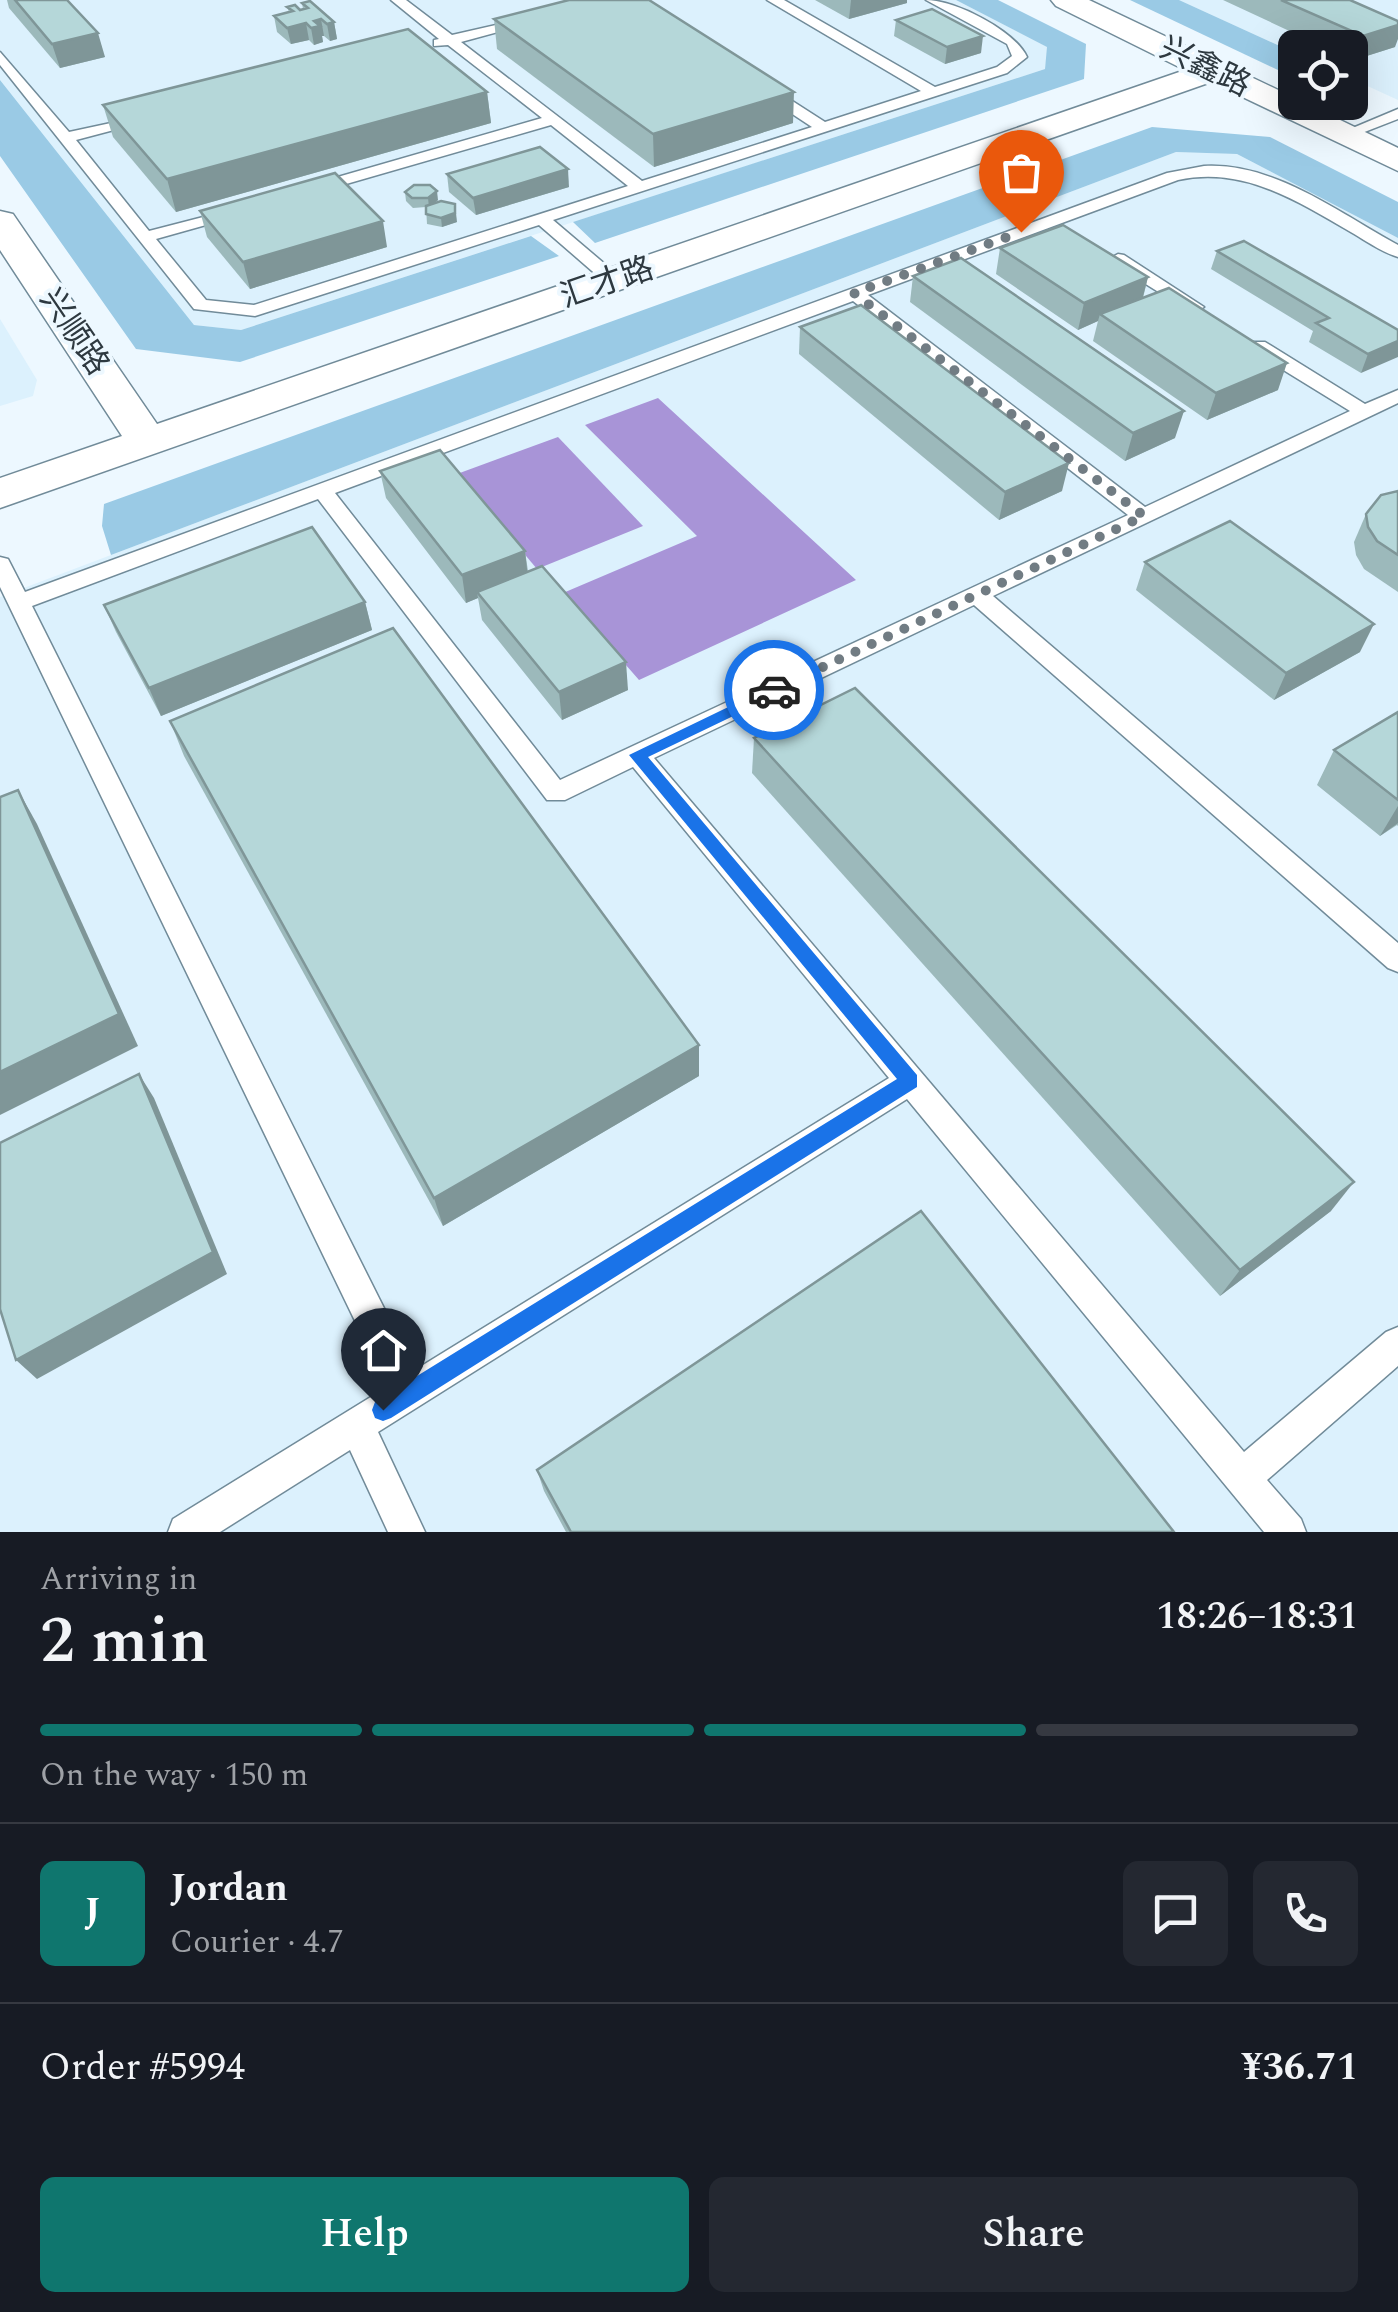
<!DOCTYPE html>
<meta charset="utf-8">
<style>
body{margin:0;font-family:Spectral,"Noto Sans SC",serif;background:#242831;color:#f1f3f6;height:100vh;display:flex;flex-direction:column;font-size:38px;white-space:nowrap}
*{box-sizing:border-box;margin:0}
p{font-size:32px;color:#9ea1a6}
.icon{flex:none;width:55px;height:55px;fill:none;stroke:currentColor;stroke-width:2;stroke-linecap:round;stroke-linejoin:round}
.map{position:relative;height:1532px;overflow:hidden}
.side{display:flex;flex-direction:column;background:#171b24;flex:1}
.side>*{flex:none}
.tools{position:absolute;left:1278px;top:30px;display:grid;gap:20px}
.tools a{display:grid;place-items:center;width:90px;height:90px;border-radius:15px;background:#171b24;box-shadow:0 10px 40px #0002;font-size:50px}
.pin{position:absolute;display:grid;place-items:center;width:85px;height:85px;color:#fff;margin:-102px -42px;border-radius:50% 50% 50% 0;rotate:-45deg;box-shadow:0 0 10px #0007}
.pin .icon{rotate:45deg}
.courier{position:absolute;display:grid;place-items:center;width:100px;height:100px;margin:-50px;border:8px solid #1a73e8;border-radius:50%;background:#fff;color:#222;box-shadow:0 2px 12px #0007}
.head em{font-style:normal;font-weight:600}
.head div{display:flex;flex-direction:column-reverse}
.head{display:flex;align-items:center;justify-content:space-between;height:170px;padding:0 40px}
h1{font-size:65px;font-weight:600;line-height:75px}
.bar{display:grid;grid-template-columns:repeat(4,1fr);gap:15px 10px;align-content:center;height:120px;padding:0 40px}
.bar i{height:12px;border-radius:8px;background:#363941}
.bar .current{background:#0f766e}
.bar p{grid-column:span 4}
.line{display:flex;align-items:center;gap:25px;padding:0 40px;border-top:2px solid #363941}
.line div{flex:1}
.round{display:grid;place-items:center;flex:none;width:105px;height:105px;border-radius:15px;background:#242831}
.action{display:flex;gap:20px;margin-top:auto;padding:20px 40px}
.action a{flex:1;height:115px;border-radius:15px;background:#0f766e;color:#fff;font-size:40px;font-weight:600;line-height:115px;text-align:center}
.action a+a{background:#242831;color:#f1f3f6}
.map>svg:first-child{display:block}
</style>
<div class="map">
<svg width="1398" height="1532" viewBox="0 0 1398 1532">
<rect width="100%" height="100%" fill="#edf8ff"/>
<g fill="#dcf1fd">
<polygon points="0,0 956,0 1048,47 1045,69 241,330 194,325 0,80"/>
<polygon points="1179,0 1398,0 1398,100 1350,78 1350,48 1295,48 1295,53"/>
<polygon points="1176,152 1237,154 1398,238 1398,1532 0,1532 0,597"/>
<polygon points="0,319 37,380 33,396 0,406"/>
</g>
<g fill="#9acae5">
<polygon points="956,0 998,0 1086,44 1084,79 595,243 573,222 1045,69 1047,47"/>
<polygon points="1130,0 1179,0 1295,53 1295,78"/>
<polygon points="0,80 194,325 241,330 531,236 559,256 240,362 136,349 0,156"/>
<polygon points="1152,127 1270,137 1398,202 1398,238 1237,154 1176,152 111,555 102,526 104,504"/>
</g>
<g fill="#a894d7">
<polygon points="658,398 856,580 639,680 563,593 697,536 585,425"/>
<polygon points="558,437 643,526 537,569 457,474"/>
</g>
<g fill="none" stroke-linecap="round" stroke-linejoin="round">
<g stroke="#718b99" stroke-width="3">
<g id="lane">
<path d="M391,0h15l46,35 79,-18v6l-70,19 181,139 170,-54 -53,-35v-6h10l56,36 96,-31 -154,-91h17l151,87 62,-20 15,-11 -5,-12 -81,-44c30,0 89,31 101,57l-20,16 -454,147 66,56v8h-12l-68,-59 -284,91 -61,-7 -194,-244v-13l69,80 79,-17v6l-72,19 73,91 89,-23v8l-82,23 50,61 48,5 374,-119 -77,-61 -236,68h-12v-6l239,-69 -94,-73 -14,1v-6l5,-1z"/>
<polygon points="1398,109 1398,119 1349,138 1336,135"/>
<path d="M1204,166c70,-4 135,47 194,79v12c-17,-5 -33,-17 -49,-26 -54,-31 -106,-65 -171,-51l-310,115 277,212 205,-96 -99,-61v-8h14l100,62 33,-14v13l-405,193 405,347v29l-10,-4 -414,-363 -320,153 590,694 142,-120 12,-5v39l-131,114 34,39 5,13h-42l-357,-433 -529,333 47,100h-37l-38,-82 -130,82h-52l5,-13 214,-132 -387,-800v-30l8,2 17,33 1142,-419zM853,301l275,214 -568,265 -225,-287zM318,499l229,301h18l68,-33 256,311 -474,292 -383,-764z"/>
<polygon points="1118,254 1124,255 1204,307 1195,312 1189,311 1112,263 1109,259"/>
</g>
</g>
<g stroke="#718b99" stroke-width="3">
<polygon id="secondary" points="1051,0 1089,0 1295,98 1295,102 1303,102 1398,148 1398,171 1211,82 0,508 0,478 122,436 0,250 0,211 13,214 157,424 1185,70 1056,6"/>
</g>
<use href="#lane" fill="#fff" fill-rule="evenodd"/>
<use href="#secondary" fill="#fff" fill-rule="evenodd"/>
</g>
<g fill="#9cb9bb">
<polygon points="7,0 67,0 105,57 60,68 9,8"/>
<polygon points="815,0 907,0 907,3 849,19"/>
<polygon points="1223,0 1350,0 1395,47 1354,60 1350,58 1350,48 1326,48"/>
<polygon points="302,3 334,22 337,39 330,41 324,36 322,36 323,42 314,45 309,40 291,44 277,32 274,16 289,12 287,7 300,10 303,9"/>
<polygon points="494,19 793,123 654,167 497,49"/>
<polygon points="896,20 981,53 945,64 894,36"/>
<polygon points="487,92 491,123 176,212 113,137 103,105"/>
<polygon points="447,174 569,187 476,215 449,192"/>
<polygon points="405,192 438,200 434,204 457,222 442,227 427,224 426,207 413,208 406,201"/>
<polygon points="200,211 387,247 250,289 207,237"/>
<polygon points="1000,248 1148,277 1143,298 1278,390 1207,420 1093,341 1098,321 1078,330 996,274"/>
<polygon points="1217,251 1398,330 1361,373 1309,342 1313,331 1211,269"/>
<polygon points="913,276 1175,438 1125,461 910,302"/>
<polygon points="800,327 1062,491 999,520 799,354"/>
<polygon points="380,471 525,551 528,571 628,690 562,720 482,620 478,598 466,603 386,498"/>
<polygon points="1398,491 1398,592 1364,569 1356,555 1354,542 1366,514"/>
<polygon points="1145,562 1360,652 1274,700 1136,590"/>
<polygon points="365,602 372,630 161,716 116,632 104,605"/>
<polygon points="1398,712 1398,826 1397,825 1380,836 1317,785 1334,750"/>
<polygon points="170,721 699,1076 443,1226 184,756"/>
<polygon points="754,738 1331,1211 1220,1296 752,773"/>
<polygon points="537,1470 1174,1532 566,1532 544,1491"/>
</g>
<g fill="#7f9698">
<polygon points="851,0 907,0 907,3 849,19"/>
<polygon points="321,19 324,36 322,36 323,42 314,45 311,28 314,21"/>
<polygon points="334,22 337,39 330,41 327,24"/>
<polygon points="306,23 309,40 291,44 287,28"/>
<polygon points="1398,25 1398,39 1395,47 1354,60 1363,36"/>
<polygon points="98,33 105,57 60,68 52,44"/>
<polygon points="983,36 981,53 945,64 947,47"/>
<polygon points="487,92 491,123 176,212 167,179"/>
<polygon points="794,92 793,123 654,167 653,134"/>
<polygon points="568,169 569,187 476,215 473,198"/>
<polygon points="437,191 438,200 429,207 428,198"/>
<polygon points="455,204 457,222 442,227 441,218"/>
<polygon points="383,221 387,247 250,289 243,262"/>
<polygon points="1148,277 1141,304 1100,314 1098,321 1078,330 1084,303"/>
<polygon points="1398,341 1398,357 1361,373 1368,354"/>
<polygon points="1287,363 1278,390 1207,420 1216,393"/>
<polygon points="1184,411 1175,438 1125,461 1133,433"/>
<polygon points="1069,463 1062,491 999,520 1005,492"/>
<polygon points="525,551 528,578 477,592 478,598 466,603 462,575"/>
<polygon points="365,602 372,630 161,716 149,688"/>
<polygon points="1374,624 1360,652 1274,700 1286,673"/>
<polygon points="626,662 628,690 562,720 559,692"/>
<polygon points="18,790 37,824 138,1046 0,1115 0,1072"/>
<polygon points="1398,806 1398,823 1380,836"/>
<polygon points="699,1045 699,1076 443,1226 434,1198"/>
<polygon points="139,1074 154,1098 227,1274 37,1379 16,1360"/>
<polygon points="1354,1182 1331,1211 1220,1296 1240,1270"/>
</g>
<g fill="#b5d7d9" stroke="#7f9698" stroke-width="2.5">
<polygon points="15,0 67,0 98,33 52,44"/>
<polygon points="569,0 649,0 794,92 653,134 494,19"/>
<polygon points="1281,0 1350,0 1398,21 1398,25 1363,36"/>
<polygon points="310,1 334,22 327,24 321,19 314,21 320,26 311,28 306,23 287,28 274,16 293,11 287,7 295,5 300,10 308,8 302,3"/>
<polygon points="932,9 983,36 947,47 896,20"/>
<polygon points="408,29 487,92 167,179 103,105"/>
<polygon points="540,147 568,169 473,198 447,174"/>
<polygon points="335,173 383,221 243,262 200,211"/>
<polygon points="414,185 430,185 437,191 428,198 412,198 405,192"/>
<polygon points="441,201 455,204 455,213 441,218 426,214 426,206"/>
<polygon points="1063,225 1148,277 1084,303 1000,248"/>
<polygon points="1244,241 1398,330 1398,341 1368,354 1316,323 1329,318 1217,251"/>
<polygon points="961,258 1184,411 1133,433 913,276"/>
<polygon points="1169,288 1287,363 1216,393 1100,314"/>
<polygon points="861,305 1069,463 1005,492 800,327"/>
<polygon points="440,450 525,551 462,575 380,471"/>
<polygon points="1398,491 1398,555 1377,541 1368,527 1366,514 1381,495"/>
<polygon points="1230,521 1374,624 1286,673 1145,562"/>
<polygon points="312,527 365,602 149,688 104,605"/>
<polygon points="542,566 626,662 559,692 477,592"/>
<polygon points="393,628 699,1045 434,1198 170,721"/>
<polygon points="855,688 1354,1182 1240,1270 754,738"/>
<polygon points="1398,712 1398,800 1334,750"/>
<polygon points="18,790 119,1014 0,1072 0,797"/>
<polygon points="139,1074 213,1252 16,1360 0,1309 0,1143"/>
<polygon points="921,1211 1174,1532 571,1532 537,1470"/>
</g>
<polygon fill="#1a73e8" points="774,685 782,690 779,694 648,757 917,1075 917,1087 391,1418 383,1421 375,1418 372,1410 375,1402 897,1079 629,755"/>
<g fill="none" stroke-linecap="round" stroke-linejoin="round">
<polyline stroke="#717c83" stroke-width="10" stroke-dasharray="0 18" points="774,690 1144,516 854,293 1021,232"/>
</g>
<g text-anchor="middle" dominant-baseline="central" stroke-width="8" stroke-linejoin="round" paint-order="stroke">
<g font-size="32" fill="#2e3940" stroke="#edf8ff">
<text transform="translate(1205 67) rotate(26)">兴鑫路</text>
<text transform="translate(607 283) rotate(-19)">汇才路</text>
<text transform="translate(74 332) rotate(56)">兴顺路</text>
</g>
</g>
</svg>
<div class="tools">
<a><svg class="icon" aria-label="locate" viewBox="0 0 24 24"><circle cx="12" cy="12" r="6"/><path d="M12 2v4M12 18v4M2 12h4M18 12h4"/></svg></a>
</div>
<div class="pin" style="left:1021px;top:232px;background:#ea580c"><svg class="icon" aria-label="bag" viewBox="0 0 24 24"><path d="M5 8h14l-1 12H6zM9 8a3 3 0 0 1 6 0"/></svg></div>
<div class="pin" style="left:383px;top:1410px;background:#1f2937"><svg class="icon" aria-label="home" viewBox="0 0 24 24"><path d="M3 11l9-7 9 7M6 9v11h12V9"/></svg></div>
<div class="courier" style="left:774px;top:690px"><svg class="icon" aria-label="car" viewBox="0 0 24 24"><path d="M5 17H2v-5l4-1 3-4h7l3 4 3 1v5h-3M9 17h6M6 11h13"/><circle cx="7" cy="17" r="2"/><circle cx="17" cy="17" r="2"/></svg></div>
</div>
<section class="side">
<div class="head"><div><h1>2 min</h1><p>Arriving in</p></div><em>18:26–18:31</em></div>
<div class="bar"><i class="current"></i><i class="current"></i><i class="current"></i><i></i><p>On the way · 150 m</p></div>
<div class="line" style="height:180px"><b class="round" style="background:#0f766e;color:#fff">J</b><div><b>Jordan</b><p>Courier · 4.7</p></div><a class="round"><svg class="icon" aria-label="chat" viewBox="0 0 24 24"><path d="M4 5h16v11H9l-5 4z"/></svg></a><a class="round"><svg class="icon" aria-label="phone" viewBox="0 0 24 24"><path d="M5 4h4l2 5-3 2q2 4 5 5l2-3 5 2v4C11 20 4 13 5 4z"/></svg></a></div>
<div class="line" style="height:130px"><div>Order #5994</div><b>¥36.71</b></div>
<div class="action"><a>Help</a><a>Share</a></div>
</section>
